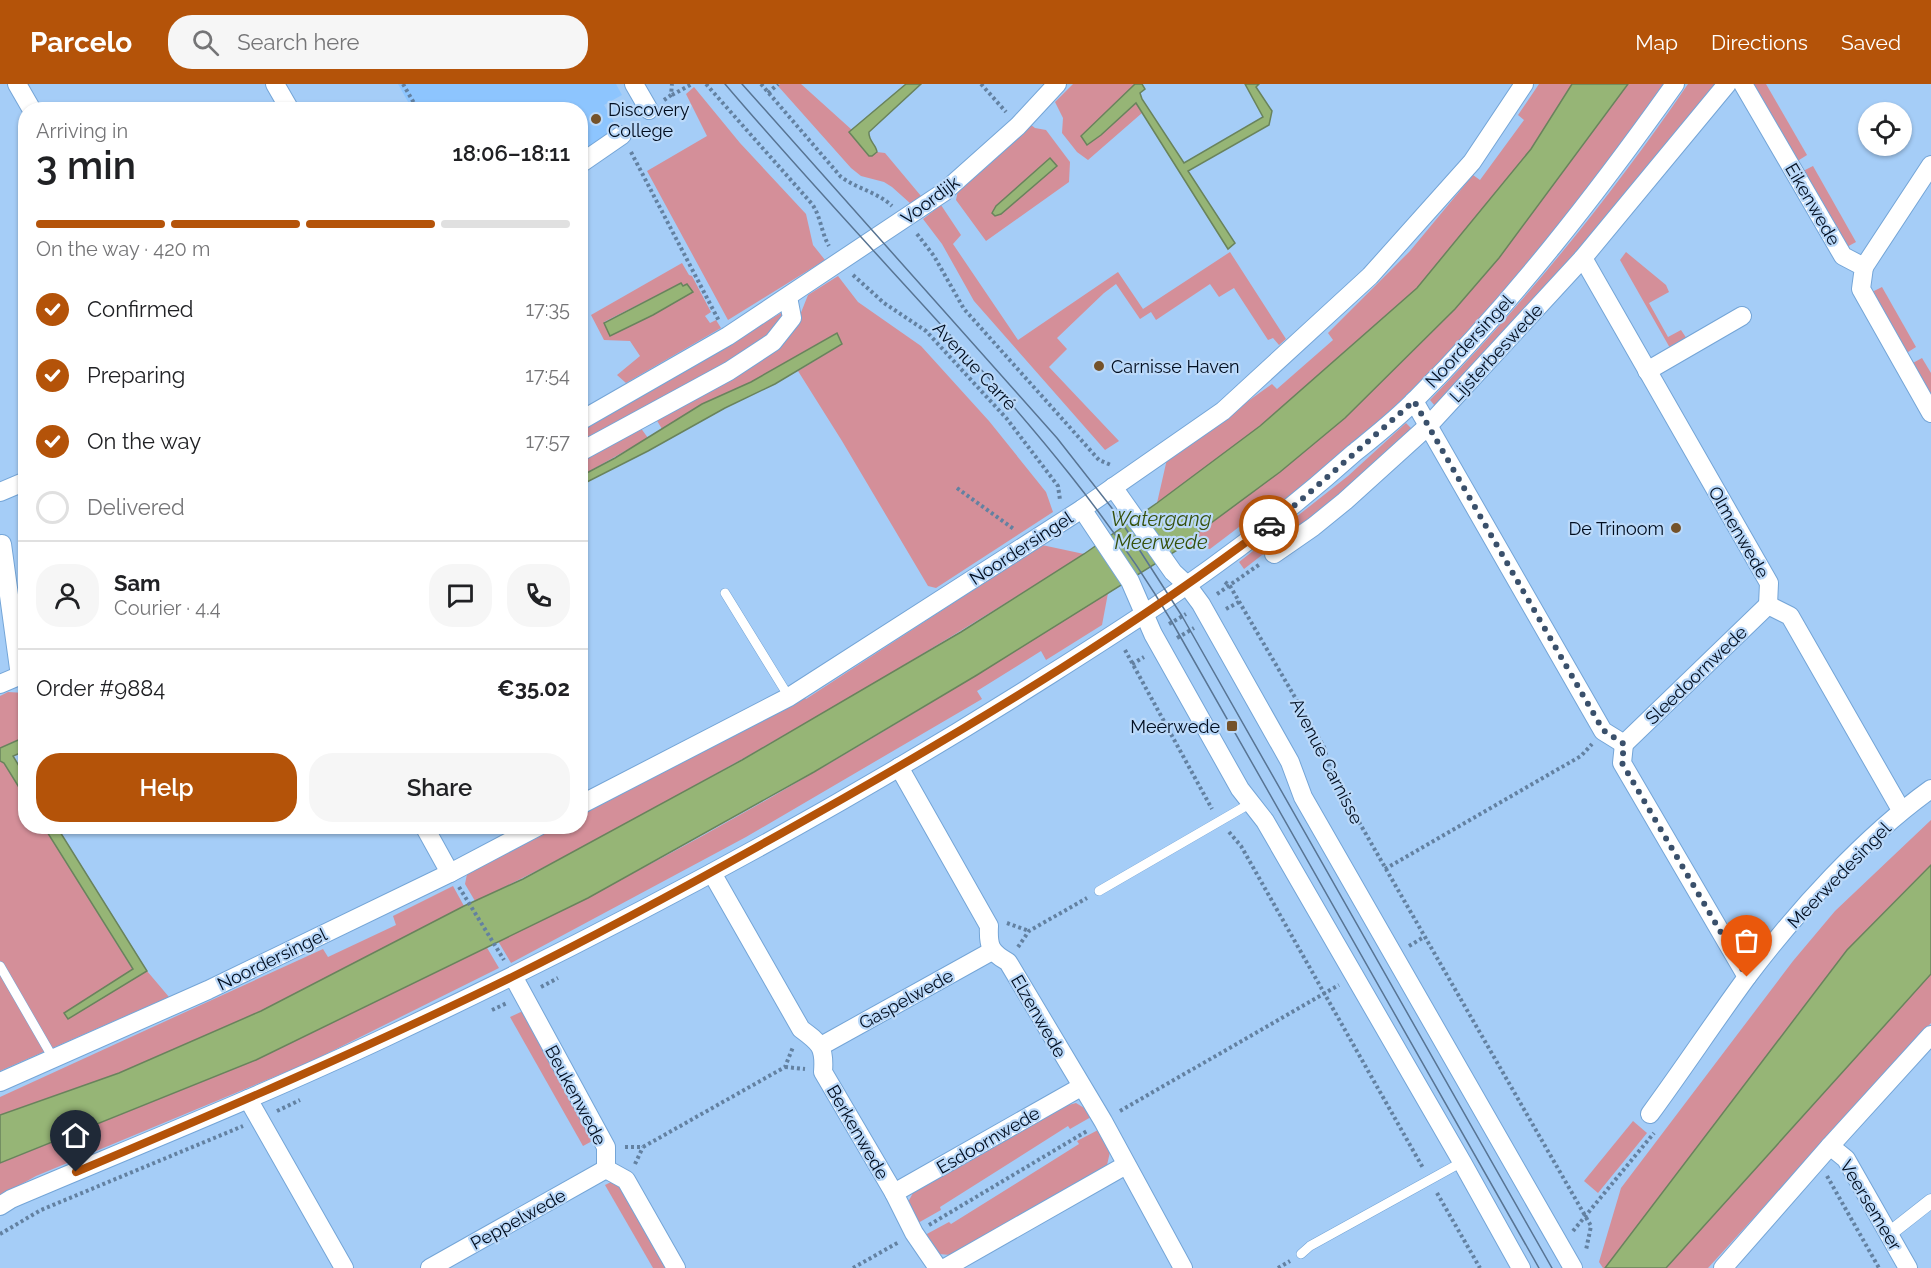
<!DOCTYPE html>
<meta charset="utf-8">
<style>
body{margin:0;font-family:Raleway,sans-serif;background:#f6f6f6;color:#202124;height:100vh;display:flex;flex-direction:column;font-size:22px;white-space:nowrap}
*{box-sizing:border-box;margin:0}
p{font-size:20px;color:#757577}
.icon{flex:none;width:33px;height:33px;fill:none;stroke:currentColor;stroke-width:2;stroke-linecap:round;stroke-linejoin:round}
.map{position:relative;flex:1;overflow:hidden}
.panel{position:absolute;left:18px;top:18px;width:570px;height:732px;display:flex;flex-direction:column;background:#fff;border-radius:24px;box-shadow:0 2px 4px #0004}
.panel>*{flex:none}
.buttons{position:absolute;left:1858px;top:18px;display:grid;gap:12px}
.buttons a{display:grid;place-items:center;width:54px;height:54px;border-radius:50%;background:#fff;box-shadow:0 2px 4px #0004;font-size:30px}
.pin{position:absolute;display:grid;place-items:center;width:51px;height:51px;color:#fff;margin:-62px -26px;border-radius:50% 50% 50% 0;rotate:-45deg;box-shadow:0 0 6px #0007}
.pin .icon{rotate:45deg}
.courier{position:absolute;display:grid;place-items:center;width:60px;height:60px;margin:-30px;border:4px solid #b45309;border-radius:50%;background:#fff;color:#222;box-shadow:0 2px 8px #0007}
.headline em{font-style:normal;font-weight:600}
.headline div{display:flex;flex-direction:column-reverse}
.headline{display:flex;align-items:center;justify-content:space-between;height:102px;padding:0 18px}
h1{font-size:39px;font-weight:600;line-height:45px}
.bar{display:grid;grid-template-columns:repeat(4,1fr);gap:9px 6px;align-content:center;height:72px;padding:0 18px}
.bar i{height:8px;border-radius:4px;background:#e0e0e0}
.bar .on{background:#b45309}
.bar p{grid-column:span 4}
.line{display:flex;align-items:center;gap:15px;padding:0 18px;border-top:2px solid #e0e0e0}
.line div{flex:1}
.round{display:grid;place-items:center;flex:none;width:63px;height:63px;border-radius:24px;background:#f6f6f6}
ol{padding:0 18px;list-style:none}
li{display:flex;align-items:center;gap:18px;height:66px}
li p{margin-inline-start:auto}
li .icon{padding:6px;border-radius:50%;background:#b45309;color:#fff;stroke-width:4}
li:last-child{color:#757577}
li i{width:33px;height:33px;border:3px solid #e0e0e0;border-radius:50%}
.cta{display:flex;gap:12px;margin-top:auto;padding:12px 18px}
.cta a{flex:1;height:69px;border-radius:24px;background:#b45309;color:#fff;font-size:24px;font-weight:600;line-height:69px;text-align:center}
.cta a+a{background:#f6f6f6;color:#202124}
header{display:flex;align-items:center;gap:36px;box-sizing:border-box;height:84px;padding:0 30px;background:#b45309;color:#fff}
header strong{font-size:28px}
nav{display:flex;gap:33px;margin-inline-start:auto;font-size:21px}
.search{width:420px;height:54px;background:#f6f6f6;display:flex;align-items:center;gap:15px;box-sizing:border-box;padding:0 21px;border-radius:24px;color:#757577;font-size:22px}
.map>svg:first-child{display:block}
</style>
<header>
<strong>Parcelo</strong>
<div class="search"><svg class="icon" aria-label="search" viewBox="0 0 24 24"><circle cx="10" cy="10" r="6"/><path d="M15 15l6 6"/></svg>Search here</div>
<nav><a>Map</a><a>Directions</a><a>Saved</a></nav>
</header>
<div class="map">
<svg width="1931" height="1184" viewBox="0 0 1931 1184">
<rect width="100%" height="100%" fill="#a5cdf7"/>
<polygon fill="#8dc5fe" points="398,0 616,0 622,11 604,21 618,45 581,67 580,26 412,25"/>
<g fill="#d48f99" fill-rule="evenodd">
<polygon points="780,0 801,0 852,46 850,48 876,70 877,68 885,69 921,112 911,120 892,103 884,98 861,92 851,84 778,2"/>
<polygon points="1073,0 1135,0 1105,30 1087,61 1101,51 1136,19 1142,29 1088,76 1077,68 1062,49 1063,34 1055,18"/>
<polygon points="1539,0 1572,0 1531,65 1417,204 1260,342 1157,419 1167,375 1272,300 1277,305 1333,256 1328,249 1410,167 1473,91 1480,96 1524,36 1518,31"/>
<path d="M1628,0h35c-67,98 -141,194 -224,279 -51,52 -106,100 -162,145l-5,-6 -62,47 -27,-6 97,-71 65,-54 110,-109 44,-51z"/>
<path d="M1688,0h27v3l-136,163 -144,156 -5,-6c95,-98 181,-203 258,-316z"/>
<polygon points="1751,0 1766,0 1807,71 1796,78"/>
<polygon points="694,3 740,59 806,130 813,161 825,176 728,236 647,87 707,52 686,10"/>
<path d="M1031,41l4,3 11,2 24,32 -1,20 -83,59 -30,-41 2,-10 30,-24zM1050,74l6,8 -55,48 -7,2z"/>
<polygon points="1813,82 1856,158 1845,164 1801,88"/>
<polygon points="941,121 961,151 953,160 1018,256 1118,188 1143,225 1230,168 1286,255 1279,261 1273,254 1268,256 1234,204 1219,213 1210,200 1156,236 1151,228 1140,235 1116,200 1104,209 1057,254 1067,265 1049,283 1119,357 1105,366 974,217 942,160 923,135"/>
<polygon points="1626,168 1666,201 1669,208 1649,219 1668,253 1681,246 1687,255 1670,264 1620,176"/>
<path d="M682,179l7,12 3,1 19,36 -6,4 5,7 6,-3 5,8 -95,55 -9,-8 23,-19 -10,-15 -26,-1 -13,-25zM681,199l12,9 -40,23 -43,20 -6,-13z"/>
<polygon points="838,192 858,218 921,262 989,337 1046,408 1053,428 936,504 928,502 842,357 798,287 842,260 837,249 751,298 702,320 662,345 656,335 794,246 808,211"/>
<polygon points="1882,203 1916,263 1905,270 1870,209"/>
<polygon points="781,229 783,231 763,259 581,362 581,344 677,291"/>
<polygon points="1922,274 1931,289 1931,316 1911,280"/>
<polygon points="1406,339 1412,345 1335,414 1244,485 1239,478 1348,392"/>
<polygon points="640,343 648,354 581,392 581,376"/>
<path d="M1042,461l42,9c-137,87 -277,170 -419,248 -63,34 -125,69 -190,99l-10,-17 2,-10 89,-47 24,-1 1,-13 221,-119 4,5z"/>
<path d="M1108,509l-6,32 -56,35 -5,-9 -64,40 5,8 -236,138 -235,126 -13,-22c211,-100 412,-224 610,-348z"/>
<polygon points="8,608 25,609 25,653 0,664 0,612"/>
<polygon points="0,677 4,679 25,713 26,742 44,743 133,886 64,929 69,934 147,887 169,913 0,987"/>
<polygon points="1931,736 1931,781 1847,866 1605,1184 1603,1184 1599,1178 1621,1104 1793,877 1835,827"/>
<polygon points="453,802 464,822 261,927 119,989 0,1031 0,1013 323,865 328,873 396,841 393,832"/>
<polygon points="486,862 499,884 310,978 36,1092 0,1112 0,1079 256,976"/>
<polygon points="1931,890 1931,939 1708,1184 1666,1184"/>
<polygon points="523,927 596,1055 583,1062 510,933"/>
<polygon points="1076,1019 1086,1025 1091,1033 1070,1045 1068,1042 940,1123 941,1126 918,1139 908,1118 913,1109 1065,1022"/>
<polygon points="1633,1037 1647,1049 1598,1109 1584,1097"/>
<polygon points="1098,1046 1110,1068 1107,1081 1101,1085 951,1171 938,1170 925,1151 949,1138 951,1140 1079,1060 1077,1057"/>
<polygon points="613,1097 622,1101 669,1184 653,1184 605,1101"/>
</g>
<g fill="#96b576" stroke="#69835c" stroke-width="1.5">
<path d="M906,0h15l-52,48c-1,9 7,12 8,20l-5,4h-3l-20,-24z"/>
<polygon points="1135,0 1142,0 1145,5 1140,9 1142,15 1184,79 1263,33 1245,0 1259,0 1256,3 1272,27 1269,41 1188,87 1235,159 1228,165 1136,19 1101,51 1087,61 1081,52"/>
<polygon points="1572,0 1628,0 1499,174 1455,225 1345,334 1280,388 1184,459 1187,460 977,591 814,688 588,814 256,976 0,1079 0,1031 119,989 261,927 464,822 523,795 742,676 961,548 1084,470 1157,419 1260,342 1417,204 1531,65"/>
<polygon points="1050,74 1057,82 1001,130 995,132 992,129 996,122"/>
<polygon points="681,199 683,202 687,200 693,208 653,231 610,252 604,239"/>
<polygon points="837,249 842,260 775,300 725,324 648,367 581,401 581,392 615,374 702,320 751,298"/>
<polygon points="25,653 25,667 13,672 25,692 25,713 4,679 0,677 0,664"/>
<polygon points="44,743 57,743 147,887 68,935 64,929 133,885"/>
<polygon points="1931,781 1931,890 1666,1184 1605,1184 1847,866"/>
</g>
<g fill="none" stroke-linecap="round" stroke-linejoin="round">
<g stroke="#74a5d7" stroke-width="10">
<g id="service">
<polyline points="725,509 789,613"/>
<polyline points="1099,807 1251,719"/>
<polyline points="0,882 53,974"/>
<polyline points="1301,1170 1310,1162 1462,1078"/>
</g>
</g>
<g stroke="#74a5d7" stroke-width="15">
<polyline id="pedestrian" points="1889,1150 1931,1117"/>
</g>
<g stroke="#74a5d7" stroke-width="20">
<g id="minor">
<polyline points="17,0 32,26"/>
<polyline points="275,0 290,26"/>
<polyline points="634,0 649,26"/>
<polyline points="1743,0 1843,172 1864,183 1861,205 1931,329"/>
<polyline points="580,80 622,51"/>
<polyline points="1583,174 1769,499 1768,521"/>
<polyline points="1864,183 1931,81"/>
<polyline points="1647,287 1742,232"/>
<polyline points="1414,317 1603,647 1624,660"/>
<polyline points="580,337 728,252 944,108 1018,42 1057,0"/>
<polyline points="580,368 729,287 773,258 792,234 788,213"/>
<polyline points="1113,403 1173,488 1187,501 1201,520 1290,678 1303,713 1573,1184"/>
<polyline points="0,408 26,397"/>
<polyline points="1082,425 1130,497 1153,550 1240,705 1265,737 1462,1078 1521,1184"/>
<polyline points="2,460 20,592 26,595"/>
<polyline points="1274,470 1313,443 1345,417 1429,341 1583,174 1727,0"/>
<polyline points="1768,521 1790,532 1901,726"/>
<polyline points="0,600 26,589"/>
<polyline points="1624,660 1622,679 1747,893"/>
<polyline points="1624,660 1768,521"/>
<path d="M899,683l90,159c-1,20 1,26 19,36l95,159 80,147"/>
<polyline points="580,721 789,613 1082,425 1223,327 1370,192 1472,78 1524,0"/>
<polyline points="424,742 450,789"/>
<path d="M712,789l89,156c19,14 24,18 22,43l71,121 20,40 24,35"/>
<polyline points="513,892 606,1063 606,1085 626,1096 676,1184"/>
<polyline points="821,962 992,867"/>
<polyline points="0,998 208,906 450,789 539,742"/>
<polyline points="248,1015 344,1184"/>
<path d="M1650,1030c33,-45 64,-92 97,-137 50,-66 117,-140 184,-188"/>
<polyline points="1830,1062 1846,1075 1908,1184"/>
<polyline points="894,1109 1081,1003"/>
<path d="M0,1122l11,-7c125,-53 252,-104 375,-162 221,-104 439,-220 646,-351 60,-38 121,-76 179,-118 50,-36 97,-74 143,-115 21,-17 43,-34 62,-54 96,-96 180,-204 259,-315"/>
<polyline points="430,1184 606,1085"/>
<polyline points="945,1184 1126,1081"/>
<polyline points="1723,1184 1830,1062 1931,951"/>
</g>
</g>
<g stroke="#6381a1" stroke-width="4" stroke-dasharray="3 3" stroke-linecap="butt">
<polyline points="403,0 418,26"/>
<path d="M706,0l106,120c9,13 9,28 17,42"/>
<path d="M761,0l80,93c17,12 36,15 51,29"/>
<polyline points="981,0 1006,28"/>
<polyline points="768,9 778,0"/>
<polyline points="672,11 692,0"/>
<polyline points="664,16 671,11 672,0"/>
<polyline points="631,68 719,237"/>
<polyline points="917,150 934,172 964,225 1099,376 1111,381"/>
<polyline points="853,191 884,219 926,247 1007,335 1058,402 1060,416"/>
<polyline points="957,404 1015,446"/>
<polyline points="1225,498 1230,502 1324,663 1332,691 1591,1142 1586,1166"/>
<polyline points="1217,510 1260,480"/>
<polyline points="1226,525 1239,518"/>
<polyline points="1169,540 1186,530"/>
<polyline points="1177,554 1194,544"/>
<polyline points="1125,566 1212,725"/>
<polyline points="1132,580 1144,573"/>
<polyline points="1229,748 1241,762 1423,1084"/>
<polyline points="1385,785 1581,672 1592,660"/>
<polyline points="459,803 504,876"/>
<polyline points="1007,839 1029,847"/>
<polyline points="1409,862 1424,853"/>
<polyline points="1018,863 1029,847 1087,814"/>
<polyline points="541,903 558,894"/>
<polyline points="492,926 507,919"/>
<polyline points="785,983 805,985"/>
<polyline points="277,1027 300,1016"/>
<polyline points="1120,1027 1339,901"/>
<polyline points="625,1063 643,1063 785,983 793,963"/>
<polyline points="635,1080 643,1063"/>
<polyline points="1827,1092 1879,1184"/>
<polyline points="1437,1109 1480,1184"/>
<polyline points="929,1141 1087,1047"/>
<polyline points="1573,1147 1654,1049"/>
<polyline points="0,1150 41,1126 243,1042"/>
<polyline points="853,1184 899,1158"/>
<polyline points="1278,1184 1290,1177"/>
</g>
<use href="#service" stroke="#fff" stroke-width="9"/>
<use href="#pedestrian" stroke="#fff" stroke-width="14"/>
<use href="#minor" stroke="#fff" stroke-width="18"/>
<g stroke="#587493" stroke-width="1.5">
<path d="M725,0c74,87 152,170 228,254 81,90 158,180 219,284l367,646"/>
<polyline points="742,0 1057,354 1115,428 1182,532 1552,1184"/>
</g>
</g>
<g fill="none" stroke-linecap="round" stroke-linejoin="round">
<polyline stroke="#3a506b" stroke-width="6" stroke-dasharray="0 10.8" points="1269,441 1300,417 1414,317 1603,646 1624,660 1622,679 1747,893"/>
<path stroke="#b45309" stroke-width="8" d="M76,1088c147,-62 293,-125 436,-195 113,-56 223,-117 332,-179 146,-83 290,-171 425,-273"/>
</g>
<g fill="#74522a" stroke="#bbd9f9" stroke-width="2">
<circle cx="596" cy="35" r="6"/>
<circle cx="1099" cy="282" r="6"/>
<circle cx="1676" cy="444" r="6"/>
<rect x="1226" y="636" width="12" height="12" rx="3"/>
</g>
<g text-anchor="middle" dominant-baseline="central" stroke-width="4.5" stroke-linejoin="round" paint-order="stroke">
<g font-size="18" fill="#000d1f" stroke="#bbd9f9" text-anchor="start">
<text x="608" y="25">Discovery<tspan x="608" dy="21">College</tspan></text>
<text x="1111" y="282">Carnisse Haven</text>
<text x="1664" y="444" text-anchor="end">De Trinoom</text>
<text x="1220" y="642" text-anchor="end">Meerwede</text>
</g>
<g font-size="18" fill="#000d1f" stroke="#bbd9f9">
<text transform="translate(930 116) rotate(-37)">Voordijk</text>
<text transform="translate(1813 120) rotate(60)">Eikenwede</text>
<text transform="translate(1469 257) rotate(-47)">Noordersingel</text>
<text transform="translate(1496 269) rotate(-47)">Lijsterbeswede</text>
<text transform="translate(975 282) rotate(47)">Avenue Carré</text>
<text transform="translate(1739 448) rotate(60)">Olmenwede</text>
<text transform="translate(1021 464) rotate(-33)">Noordersingel</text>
<text transform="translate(1696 591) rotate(-44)">Sleedoornwede</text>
<text transform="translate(1327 677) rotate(63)">Avenue Carnisse</text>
<text transform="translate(1839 791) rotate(-46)">Meerwedesingel</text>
<text transform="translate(272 875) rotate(-26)">Noordersingel</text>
<text transform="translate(906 915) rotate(-29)">Gaspelwede</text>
<text transform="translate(1039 932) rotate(60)">Elzenwede</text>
<text transform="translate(576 1011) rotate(62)">Beukenwede</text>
<text transform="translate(858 1048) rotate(60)">Berkenwede</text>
<text transform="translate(988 1056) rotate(-30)">Esdoornwede</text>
<text transform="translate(1871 1121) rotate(59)">Veersemeer</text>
<text transform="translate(518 1135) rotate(-29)">Peppelwede</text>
</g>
<g font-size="20" font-style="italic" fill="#35500b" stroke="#bbd9f9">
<text x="1161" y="435">Watergang<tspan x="1161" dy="23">Meerwede</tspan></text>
</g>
</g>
</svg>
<div class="buttons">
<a><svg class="icon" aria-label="locate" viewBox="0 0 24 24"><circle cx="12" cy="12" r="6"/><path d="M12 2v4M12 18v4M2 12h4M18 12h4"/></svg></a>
</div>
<div class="pin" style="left:1747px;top:893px;background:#ea580c"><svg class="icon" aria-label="bag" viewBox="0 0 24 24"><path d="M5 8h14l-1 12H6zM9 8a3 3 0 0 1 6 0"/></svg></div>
<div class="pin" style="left:76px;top:1088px;background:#1f2937"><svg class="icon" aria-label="home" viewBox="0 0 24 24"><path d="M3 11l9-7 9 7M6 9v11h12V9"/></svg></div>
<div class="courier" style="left:1269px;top:441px"><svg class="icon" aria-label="car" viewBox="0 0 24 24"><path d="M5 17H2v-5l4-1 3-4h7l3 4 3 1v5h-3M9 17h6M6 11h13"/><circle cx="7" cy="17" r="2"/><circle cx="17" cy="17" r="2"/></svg></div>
<section class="panel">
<div class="headline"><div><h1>3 min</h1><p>Arriving in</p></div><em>18:06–18:11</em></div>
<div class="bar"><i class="on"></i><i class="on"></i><i class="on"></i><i></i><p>On the way · 420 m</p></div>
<ol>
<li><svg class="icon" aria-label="check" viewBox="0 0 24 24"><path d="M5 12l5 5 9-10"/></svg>Confirmed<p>17:35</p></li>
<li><svg class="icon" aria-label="check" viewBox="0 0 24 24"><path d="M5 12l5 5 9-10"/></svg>Preparing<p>17:54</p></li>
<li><svg class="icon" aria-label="check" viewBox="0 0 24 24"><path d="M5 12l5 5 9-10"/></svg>On the way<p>17:57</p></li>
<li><i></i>Delivered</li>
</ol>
<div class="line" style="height:108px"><a class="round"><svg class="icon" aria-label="person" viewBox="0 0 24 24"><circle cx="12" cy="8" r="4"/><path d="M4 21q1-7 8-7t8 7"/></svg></a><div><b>Sam</b><p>Courier · 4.4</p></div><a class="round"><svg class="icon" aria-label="chat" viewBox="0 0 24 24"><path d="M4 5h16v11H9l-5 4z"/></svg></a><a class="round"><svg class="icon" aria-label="phone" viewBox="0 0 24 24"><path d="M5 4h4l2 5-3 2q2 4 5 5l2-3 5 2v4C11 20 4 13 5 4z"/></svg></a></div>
<div class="line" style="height:78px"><div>Order #9884</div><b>€35.02</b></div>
<div class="cta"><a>Help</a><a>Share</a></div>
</section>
</div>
